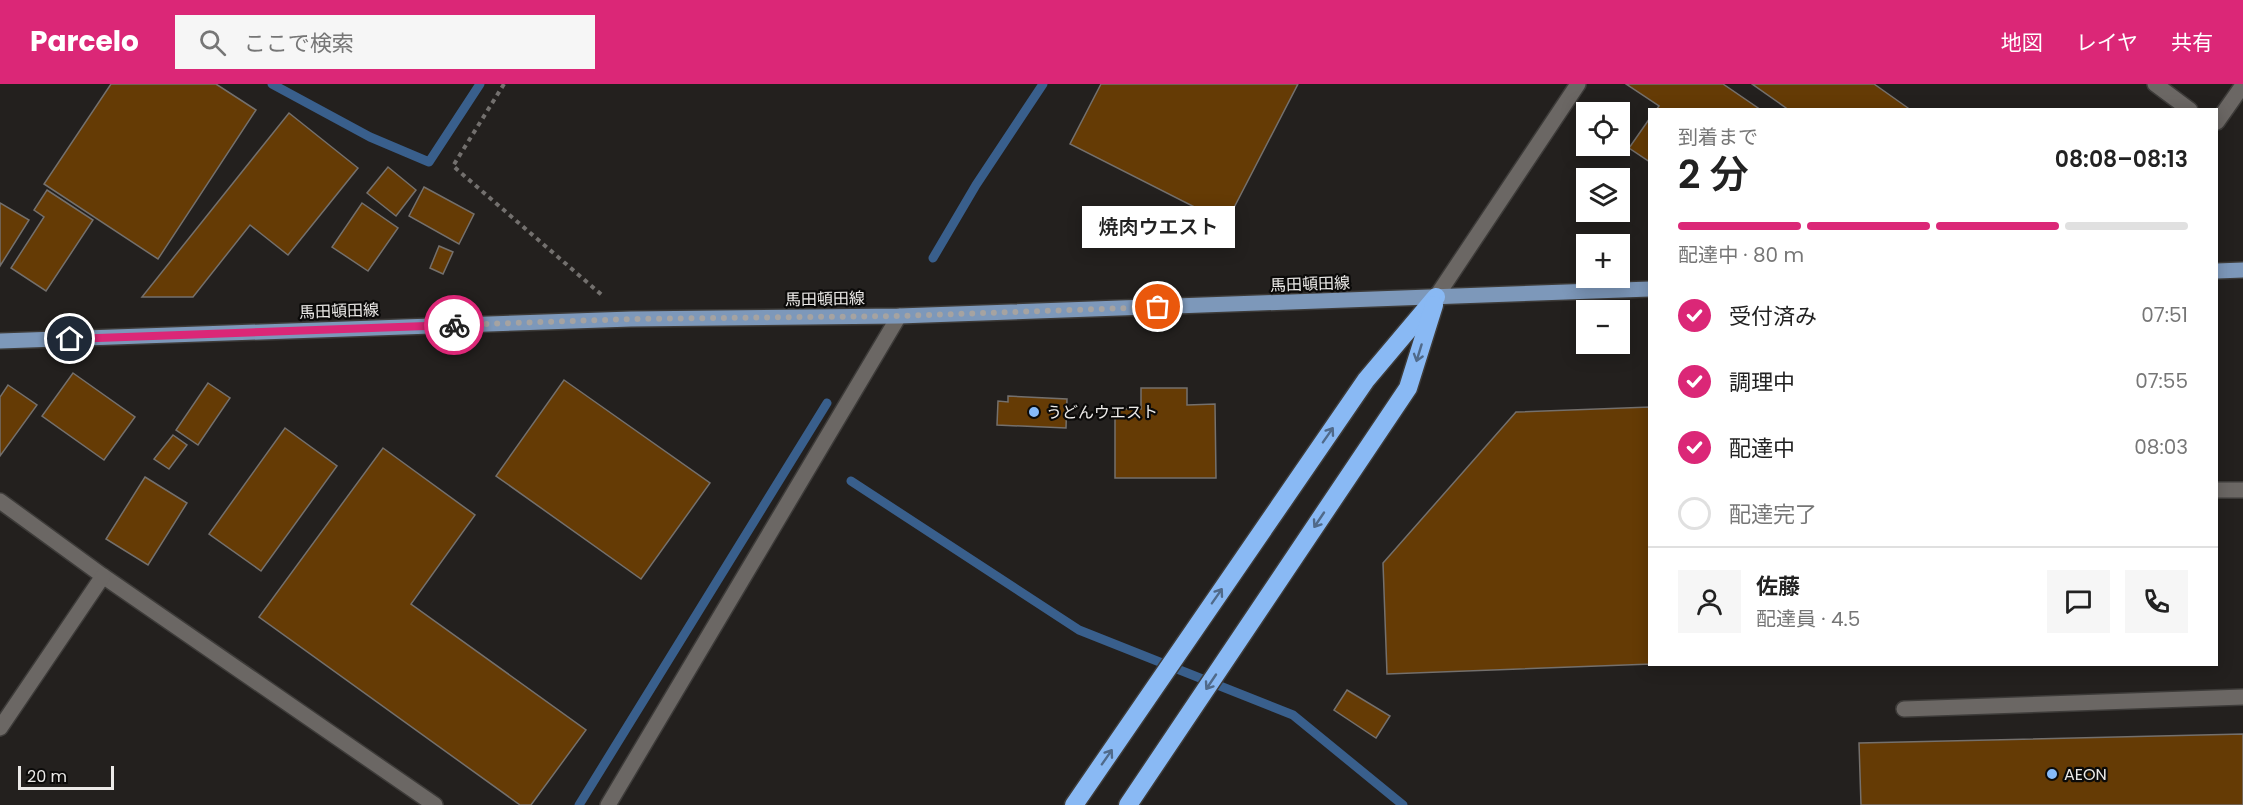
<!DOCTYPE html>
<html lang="ja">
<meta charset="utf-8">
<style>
body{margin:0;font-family:Poppins,"Noto Sans JP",sans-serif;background:#f6f6f6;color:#222;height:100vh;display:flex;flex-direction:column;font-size:22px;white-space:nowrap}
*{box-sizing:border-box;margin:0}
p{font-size:20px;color:#767676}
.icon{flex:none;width:33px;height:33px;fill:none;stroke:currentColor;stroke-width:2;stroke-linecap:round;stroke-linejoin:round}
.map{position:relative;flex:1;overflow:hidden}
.details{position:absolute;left:1648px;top:24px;width:570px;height:558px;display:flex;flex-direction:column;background:#fff;border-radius:0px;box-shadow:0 3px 15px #0003}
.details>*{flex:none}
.controls{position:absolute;left:1576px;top:18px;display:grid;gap:12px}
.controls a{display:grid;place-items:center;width:54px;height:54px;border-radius:0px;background:#fff;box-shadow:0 3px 15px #0003;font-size:30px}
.scale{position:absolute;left:18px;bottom:15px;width:96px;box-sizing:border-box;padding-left:6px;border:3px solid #eceae8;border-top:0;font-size:16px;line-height:21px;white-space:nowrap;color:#eceae8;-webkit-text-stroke:4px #0b0a09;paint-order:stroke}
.pin{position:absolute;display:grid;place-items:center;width:51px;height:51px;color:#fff;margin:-26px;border:3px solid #fff;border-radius:50%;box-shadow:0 2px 6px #0007}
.courier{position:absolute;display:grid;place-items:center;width:60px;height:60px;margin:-30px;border:4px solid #db2777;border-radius:50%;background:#fff;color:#222;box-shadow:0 2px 8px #0007}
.bubble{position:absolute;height:42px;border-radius:0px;background:#fff;box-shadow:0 3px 15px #0003;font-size:20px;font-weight:600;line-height:42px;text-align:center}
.overview em{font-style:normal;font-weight:600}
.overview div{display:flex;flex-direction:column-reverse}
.overview{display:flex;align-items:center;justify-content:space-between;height:102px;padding:0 30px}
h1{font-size:39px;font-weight:600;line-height:45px}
.bar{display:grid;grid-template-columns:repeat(4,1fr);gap:9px 6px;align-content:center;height:72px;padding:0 30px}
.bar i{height:8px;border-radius:4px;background:#e0e0e0}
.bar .selected{background:#db2777}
.bar p{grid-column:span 4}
.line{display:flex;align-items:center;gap:15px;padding:0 30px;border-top:2px solid #e0e0e0}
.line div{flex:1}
.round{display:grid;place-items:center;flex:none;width:63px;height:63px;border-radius:0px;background:#f6f6f6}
ol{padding:0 30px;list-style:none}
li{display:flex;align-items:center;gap:18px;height:66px}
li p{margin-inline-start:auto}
li .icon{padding:6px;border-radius:50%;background:#db2777;color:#fff;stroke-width:4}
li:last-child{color:#767676}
li i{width:33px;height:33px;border:3px solid #e0e0e0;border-radius:50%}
header{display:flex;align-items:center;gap:36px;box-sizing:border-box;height:84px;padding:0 30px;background:#db2777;color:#fff}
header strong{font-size:28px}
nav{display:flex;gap:33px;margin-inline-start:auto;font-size:21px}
.search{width:420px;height:54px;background:#f6f6f6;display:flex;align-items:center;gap:15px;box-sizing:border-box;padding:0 21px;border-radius:0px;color:#767676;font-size:22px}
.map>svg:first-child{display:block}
</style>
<header>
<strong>Parcelo</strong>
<div class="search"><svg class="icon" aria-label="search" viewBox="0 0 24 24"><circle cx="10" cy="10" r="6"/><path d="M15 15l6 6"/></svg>ここで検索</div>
<nav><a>地図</a><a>レイヤ</a><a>共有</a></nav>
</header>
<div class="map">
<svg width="2243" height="721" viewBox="0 0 2243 721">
<rect width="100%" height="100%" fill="#23201e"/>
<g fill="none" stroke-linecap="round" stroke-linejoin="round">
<g stroke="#395f8c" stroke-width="9">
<polyline points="272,0 370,53 429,78 480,0"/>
<polyline points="933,174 976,101 1043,0"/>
<polyline points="851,397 1079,546 1293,631 1403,721"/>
<polyline points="579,721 827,319"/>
</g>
</g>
<g fill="#653b05" stroke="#74706d" stroke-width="1.5">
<polygon points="111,0 216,0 256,26 158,175 44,100"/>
<polygon points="1101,0 1298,0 1226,139 1070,60"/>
<polygon points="1626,0 1723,0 1761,26 1656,26 1659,22"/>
<polygon points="1752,0 1874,0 1908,24 1906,26 1789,26"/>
<polygon points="289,29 358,84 288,171 250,141 193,213 142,213"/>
<polygon points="1650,34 1650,78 1629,64"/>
<polygon points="388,83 416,106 396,132 367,109"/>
<polygon points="424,103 474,130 459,160 409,132"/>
<polygon points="47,106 93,136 46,207 11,184 44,133 34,126"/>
<polygon points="0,119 29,136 0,182"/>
<polygon points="362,119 398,144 368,187 332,163"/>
<polygon points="439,162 453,168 443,190 430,184"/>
<polygon points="73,289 135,333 104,376 42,332"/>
<polygon points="564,296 710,399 641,495 496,392"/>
<polygon points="208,299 230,314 198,361 176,346"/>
<polygon points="8,301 37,321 0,372 0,313"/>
<polygon points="1141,304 1187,304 1187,321 1215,320 1216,394 1115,394 1115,325 1141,325"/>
<polygon points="1008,312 1067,315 1066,344 997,341 998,317 1008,318"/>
<polygon points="1650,323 1650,580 1652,580 1387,590 1383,479 1516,328"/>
<polygon points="285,344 337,382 261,487 209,450"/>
<polygon points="173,351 187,361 169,385 154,375"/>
<polygon points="383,364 475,431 411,520 586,646 531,721 520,721 259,533"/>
<polygon points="145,393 187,419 148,481 106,455"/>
<polygon points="1347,606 1390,632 1376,654 1334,626"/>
<polygon points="2243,650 2243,721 1861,721 1859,659"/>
</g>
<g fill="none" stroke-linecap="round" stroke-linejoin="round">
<g stroke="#3d3b39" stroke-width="18">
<g id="minor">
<polyline points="2155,0 2190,26"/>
<polyline points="2217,38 2243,1"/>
<polyline points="1436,213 1578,0"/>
<polyline points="2217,406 2243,406"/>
<polyline points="0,417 103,492 435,721"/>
<polyline points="1904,625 2243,613"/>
<polyline points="0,644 103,492"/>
<polyline points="608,721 899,232"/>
</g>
</g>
<g stroke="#3d3b39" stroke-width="18">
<g id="major">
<polyline points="2217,187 2243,186"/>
<polyline points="0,257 631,235 899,232 1650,205"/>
</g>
</g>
<g stroke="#3d3b39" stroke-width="21">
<g id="highway">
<polyline points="1074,721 1366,296 1436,213"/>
<polyline points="1128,721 1408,304 1434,221"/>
</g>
</g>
<polyline stroke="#73706e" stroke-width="4" stroke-dasharray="4.5 4.5" stroke-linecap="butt" points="504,0 453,82 603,212"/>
<use href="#minor" stroke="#6b6764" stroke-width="15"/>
<use href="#major" stroke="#7d98ba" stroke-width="15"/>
<use href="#highway" stroke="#89b9f4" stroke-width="18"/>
</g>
<defs><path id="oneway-shaft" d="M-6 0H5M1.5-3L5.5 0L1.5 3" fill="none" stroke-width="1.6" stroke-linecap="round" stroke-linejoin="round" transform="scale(1.5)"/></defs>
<g stroke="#506a8a">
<use href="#oneway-shaft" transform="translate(1419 269) rotate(107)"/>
<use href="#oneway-shaft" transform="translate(1328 351) rotate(-55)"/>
<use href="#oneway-shaft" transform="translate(1319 436) rotate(124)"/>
<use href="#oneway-shaft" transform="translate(1217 512) rotate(-55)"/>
<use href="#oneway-shaft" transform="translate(1211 598) rotate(124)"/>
<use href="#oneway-shaft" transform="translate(1107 673) rotate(-55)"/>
</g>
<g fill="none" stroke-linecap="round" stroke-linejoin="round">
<polyline stroke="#a6a3a1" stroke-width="6" stroke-dasharray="0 10.8" points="454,241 631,235 899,232 1158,223"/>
<polyline stroke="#db2777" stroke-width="8" points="70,255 454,241"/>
</g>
<g fill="#86bbfb" stroke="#0b0a09" stroke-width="2">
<circle cx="1034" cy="328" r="6"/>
<circle cx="2052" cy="690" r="6"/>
</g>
<g text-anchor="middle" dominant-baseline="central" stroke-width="4.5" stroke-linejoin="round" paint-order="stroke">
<g font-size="16" fill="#eceae8" stroke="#0b0a09">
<text transform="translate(1310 200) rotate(-2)">馬田頓田線</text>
<text transform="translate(825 215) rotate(-1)">馬田頓田線</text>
<text transform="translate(339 227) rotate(-2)">馬田頓田線</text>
</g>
<g font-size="16" fill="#eceae8" stroke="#0b0a09" text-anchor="start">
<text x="1046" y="328">うどんウエスト</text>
<text x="2064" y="690">AEON</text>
</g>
</g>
</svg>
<div class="controls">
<a><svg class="icon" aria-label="locate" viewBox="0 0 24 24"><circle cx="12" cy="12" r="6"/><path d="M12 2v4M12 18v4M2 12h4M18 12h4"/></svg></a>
<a><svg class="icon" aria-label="layers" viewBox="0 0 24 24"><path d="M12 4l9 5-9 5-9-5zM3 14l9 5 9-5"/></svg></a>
<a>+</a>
<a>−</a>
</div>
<div class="scale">20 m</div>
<div class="pin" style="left:1158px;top:223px;background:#ea580c"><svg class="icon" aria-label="bag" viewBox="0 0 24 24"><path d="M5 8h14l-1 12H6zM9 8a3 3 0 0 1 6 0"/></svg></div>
<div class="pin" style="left:70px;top:255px;background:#1f2937"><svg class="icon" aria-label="home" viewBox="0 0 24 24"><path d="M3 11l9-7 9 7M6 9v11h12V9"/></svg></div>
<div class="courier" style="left:454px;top:241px"><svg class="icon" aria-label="bike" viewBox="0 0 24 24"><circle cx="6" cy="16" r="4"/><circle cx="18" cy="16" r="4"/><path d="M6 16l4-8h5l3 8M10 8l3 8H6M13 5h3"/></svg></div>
<div class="bubble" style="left:1082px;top:122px;width:153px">焼肉ウエスト</div>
<section class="details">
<div class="overview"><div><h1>2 分</h1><p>到着まで</p></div><em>08:08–08:13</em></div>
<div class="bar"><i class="selected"></i><i class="selected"></i><i class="selected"></i><i></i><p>配達中 · 80 m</p></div>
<ol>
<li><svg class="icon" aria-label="check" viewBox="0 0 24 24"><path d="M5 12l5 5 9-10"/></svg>受付済み<p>07:51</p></li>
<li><svg class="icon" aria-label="check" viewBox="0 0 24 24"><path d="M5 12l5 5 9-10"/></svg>調理中<p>07:55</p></li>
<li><svg class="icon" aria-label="check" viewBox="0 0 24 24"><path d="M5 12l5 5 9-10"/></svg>配達中<p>08:03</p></li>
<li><i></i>配達完了</li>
</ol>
<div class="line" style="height:108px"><a class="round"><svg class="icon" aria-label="person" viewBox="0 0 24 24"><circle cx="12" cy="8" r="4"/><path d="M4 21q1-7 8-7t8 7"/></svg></a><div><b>佐藤</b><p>配達員 · 4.5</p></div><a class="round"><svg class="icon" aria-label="chat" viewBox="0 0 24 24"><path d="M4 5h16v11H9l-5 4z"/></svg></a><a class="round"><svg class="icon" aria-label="phone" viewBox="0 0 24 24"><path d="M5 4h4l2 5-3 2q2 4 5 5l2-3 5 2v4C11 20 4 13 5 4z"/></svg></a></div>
</section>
</div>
